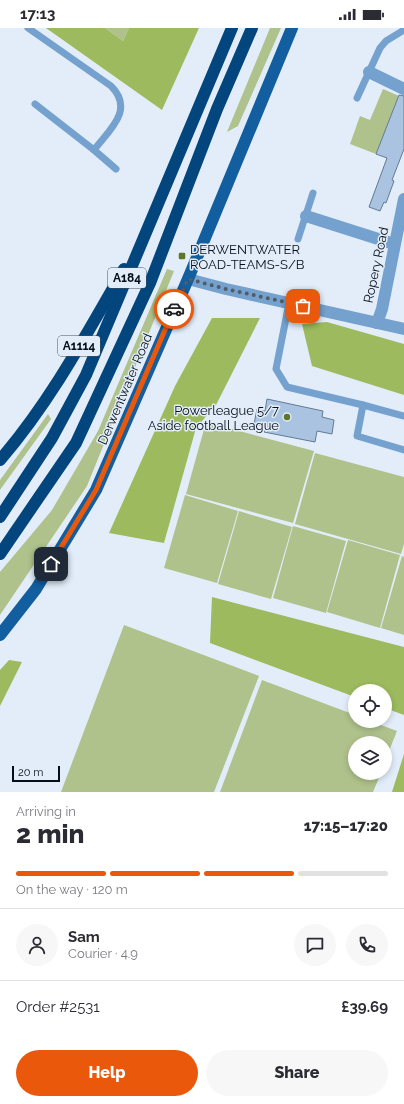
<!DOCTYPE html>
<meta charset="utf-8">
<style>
body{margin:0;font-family:Raleway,sans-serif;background:#f7f7f7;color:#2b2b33;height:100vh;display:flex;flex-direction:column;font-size:15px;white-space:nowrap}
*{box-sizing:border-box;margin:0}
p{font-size:13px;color:#7c7c81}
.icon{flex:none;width:22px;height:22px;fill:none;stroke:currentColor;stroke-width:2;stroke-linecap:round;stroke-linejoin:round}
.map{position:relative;height:764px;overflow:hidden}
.details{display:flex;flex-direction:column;background:#fff;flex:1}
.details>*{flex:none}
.buttons{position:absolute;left:348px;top:656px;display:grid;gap:8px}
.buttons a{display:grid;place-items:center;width:44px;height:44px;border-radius:50%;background:#fff;box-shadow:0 2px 6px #0003;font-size:20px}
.scale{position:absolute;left:12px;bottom:10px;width:48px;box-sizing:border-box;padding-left:4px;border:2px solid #050e18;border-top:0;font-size:11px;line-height:14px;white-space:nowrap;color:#050e18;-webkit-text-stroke:3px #e2edf9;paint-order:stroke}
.pin{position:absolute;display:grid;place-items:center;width:34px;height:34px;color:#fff;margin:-17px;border-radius:8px;box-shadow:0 2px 6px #0006}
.courier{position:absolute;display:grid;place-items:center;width:40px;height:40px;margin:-20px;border:3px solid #ea580c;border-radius:50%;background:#fff;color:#222;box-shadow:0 1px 5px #0007}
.overview em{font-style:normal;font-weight:800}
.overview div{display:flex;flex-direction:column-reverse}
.overview{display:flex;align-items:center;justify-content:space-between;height:68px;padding:0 16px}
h1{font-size:26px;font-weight:800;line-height:30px}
.bar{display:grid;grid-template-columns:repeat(4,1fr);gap:6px 4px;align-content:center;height:48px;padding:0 16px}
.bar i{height:5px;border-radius:3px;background:#e1e1e2}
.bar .active{background:#ea580c}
.bar p{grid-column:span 4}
.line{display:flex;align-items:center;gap:10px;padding:0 16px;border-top:1px solid #e1e1e2}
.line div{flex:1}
.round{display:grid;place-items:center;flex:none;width:42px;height:42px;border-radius:21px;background:#f7f7f7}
.button{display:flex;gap:8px;margin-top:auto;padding:8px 16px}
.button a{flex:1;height:46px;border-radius:24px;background:#ea580c;color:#fff;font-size:16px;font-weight:800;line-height:46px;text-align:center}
.button a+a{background:#f7f7f7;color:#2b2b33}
.status{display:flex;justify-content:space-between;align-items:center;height:28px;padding:0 20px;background:#fff;direction:ltr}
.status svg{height:11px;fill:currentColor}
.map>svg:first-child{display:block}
</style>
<div class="status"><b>17:13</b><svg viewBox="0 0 49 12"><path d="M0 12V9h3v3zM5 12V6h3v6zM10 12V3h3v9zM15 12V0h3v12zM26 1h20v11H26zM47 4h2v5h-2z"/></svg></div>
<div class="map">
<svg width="404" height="764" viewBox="0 0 404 764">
<rect width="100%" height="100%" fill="#e2edf9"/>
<g fill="#afc28c">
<polygon points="105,0 129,0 123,13"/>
<polygon points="270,0 281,0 238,98 227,104"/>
<polygon points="383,61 399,68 376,126 350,116 360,88 370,92"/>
<polygon points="167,241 174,243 87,458 0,587 0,544 52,482 98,403"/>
<polygon points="48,386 51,391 0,462 0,452"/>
<polygon points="206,394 314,423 293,495 186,466"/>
<polygon points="315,425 404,449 404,516 401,526 295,496"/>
<polygon points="185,467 238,483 217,555 164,540"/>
<polygon points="239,483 292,499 271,571 218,556"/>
<polygon points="293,498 346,513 326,585 273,570"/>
<polygon points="348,512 400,527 380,600 327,584"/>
<polygon points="402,528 404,529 404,607 381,600"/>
<polygon points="124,597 259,648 214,764 61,764"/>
<polygon points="262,652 355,687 355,693 370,693 397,703 385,733 385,715 355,715 355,745 381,745 373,764 220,764"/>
</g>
<g fill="#9dba5e">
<polygon points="46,0 105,0 123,13 129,0 199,0 162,82"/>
<polygon points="212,290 260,290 216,377 196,400 164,515 109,505 175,358"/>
<polygon points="327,294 404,316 404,367 312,338 302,296"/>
<polygon points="212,569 404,619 404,687 385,680 385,663 355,663 355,669 210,615"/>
<polygon points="9,632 22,634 0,678 0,642"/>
<polygon points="404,726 404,764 392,764"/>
</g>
<g fill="#a9c3e0" stroke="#627b95">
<polygon points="399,67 404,68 404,121 392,152 394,153 386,175 384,174 380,183 369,179 387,130 376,126"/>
<polygon points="267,371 323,383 322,389 334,392 332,406 317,403 315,414 264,404 265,398 254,396 257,381 265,383"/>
</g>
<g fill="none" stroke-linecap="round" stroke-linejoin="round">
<g stroke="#75a1ce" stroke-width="7">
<path d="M28,0l83,58c24,24 -2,44 -17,64"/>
<polyline points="357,70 380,20 386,13 404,2"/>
<polyline points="35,76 94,122 116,141"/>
<polyline points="298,211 313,165"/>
<polyline points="289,275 276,341 287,359 363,377 357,408 404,422"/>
<polyline points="363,377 404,388"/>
</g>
<g stroke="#75a1ce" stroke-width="12">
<polyline points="369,44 404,61"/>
<polyline points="306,188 394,216"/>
<polyline points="188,251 226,261 404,301"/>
<polyline points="377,295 382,281 404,171"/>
</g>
<polyline stroke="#135e9e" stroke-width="12" points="0,607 36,561 96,462 188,251 292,0"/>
<g stroke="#02467d" stroke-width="12">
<path d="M0,432c50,-58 86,-125 124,-191"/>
<polyline points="0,489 52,410 86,347 232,0"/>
<polyline points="0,526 76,415 150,255 217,81 252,0"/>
</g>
</g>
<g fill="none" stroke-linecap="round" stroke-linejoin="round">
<polyline stroke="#525c67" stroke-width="4" stroke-dasharray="0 7.2" points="174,281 188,251 226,261 303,278"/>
<polyline stroke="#ea580c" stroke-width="5" points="51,536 96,462 174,281"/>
</g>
<g fill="#5f7627" stroke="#e2edf9" stroke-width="1.5">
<rect x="178" y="224" width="8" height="8" rx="2"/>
<circle cx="287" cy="389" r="4"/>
</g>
<g text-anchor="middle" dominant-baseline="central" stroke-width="3" stroke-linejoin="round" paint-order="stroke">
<g fill="#e2edf9" stroke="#47515c" stroke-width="1">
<rect x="108" y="240" width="38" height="20" rx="3"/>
<rect x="58" y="308" width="42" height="20" rx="3"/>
</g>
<g font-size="12" font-weight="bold" fill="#050e18">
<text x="127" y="250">A184</text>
<text x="79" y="318">A1114</text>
</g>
<g font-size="13" fill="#050e18" stroke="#e2edf9" text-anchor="start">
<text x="190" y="221">DERWENTWATER<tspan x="190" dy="15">ROAD-TEAMS-S/B</tspan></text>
<text x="279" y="382" text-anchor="end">Powerleague 5/7<tspan x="279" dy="15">Aside football League</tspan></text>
</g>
<g font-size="13" fill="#050e18" stroke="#e2edf9">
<text transform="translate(376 237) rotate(-78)">Ropery Road</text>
<text transform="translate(125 361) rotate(-67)">Derwentwater Road</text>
</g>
</g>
</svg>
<div class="buttons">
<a><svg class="icon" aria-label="locate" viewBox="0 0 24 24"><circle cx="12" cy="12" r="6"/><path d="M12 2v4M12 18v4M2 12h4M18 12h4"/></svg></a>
<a><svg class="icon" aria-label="layers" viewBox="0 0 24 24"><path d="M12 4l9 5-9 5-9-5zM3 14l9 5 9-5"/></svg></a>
</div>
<div class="scale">20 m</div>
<div class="pin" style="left:303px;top:278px;background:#ea580c"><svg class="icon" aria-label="bag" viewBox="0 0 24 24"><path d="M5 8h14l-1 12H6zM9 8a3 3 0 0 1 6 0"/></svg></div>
<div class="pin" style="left:51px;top:536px;background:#1f2937"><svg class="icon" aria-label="home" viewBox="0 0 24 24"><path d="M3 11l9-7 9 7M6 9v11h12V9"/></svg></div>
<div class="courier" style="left:174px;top:281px"><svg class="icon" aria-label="car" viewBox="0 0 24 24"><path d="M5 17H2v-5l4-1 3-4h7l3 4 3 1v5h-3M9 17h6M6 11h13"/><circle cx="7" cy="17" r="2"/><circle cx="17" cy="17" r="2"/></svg></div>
</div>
<section class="details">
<div class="overview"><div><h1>2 min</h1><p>Arriving in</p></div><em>17:15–17:20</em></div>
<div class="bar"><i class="active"></i><i class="active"></i><i class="active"></i><i></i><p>On the way · 120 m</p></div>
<div class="line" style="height:72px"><a class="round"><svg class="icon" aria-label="person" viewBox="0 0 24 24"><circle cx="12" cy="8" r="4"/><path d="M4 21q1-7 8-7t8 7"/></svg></a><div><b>Sam</b><p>Courier · 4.9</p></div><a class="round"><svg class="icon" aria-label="chat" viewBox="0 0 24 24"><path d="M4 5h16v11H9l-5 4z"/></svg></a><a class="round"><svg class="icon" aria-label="phone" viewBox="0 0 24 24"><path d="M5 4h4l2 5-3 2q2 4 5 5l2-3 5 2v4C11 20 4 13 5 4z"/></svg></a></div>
<div class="line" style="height:52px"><div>Order #2531</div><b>£39.69</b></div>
<div class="button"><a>Help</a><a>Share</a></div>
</section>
